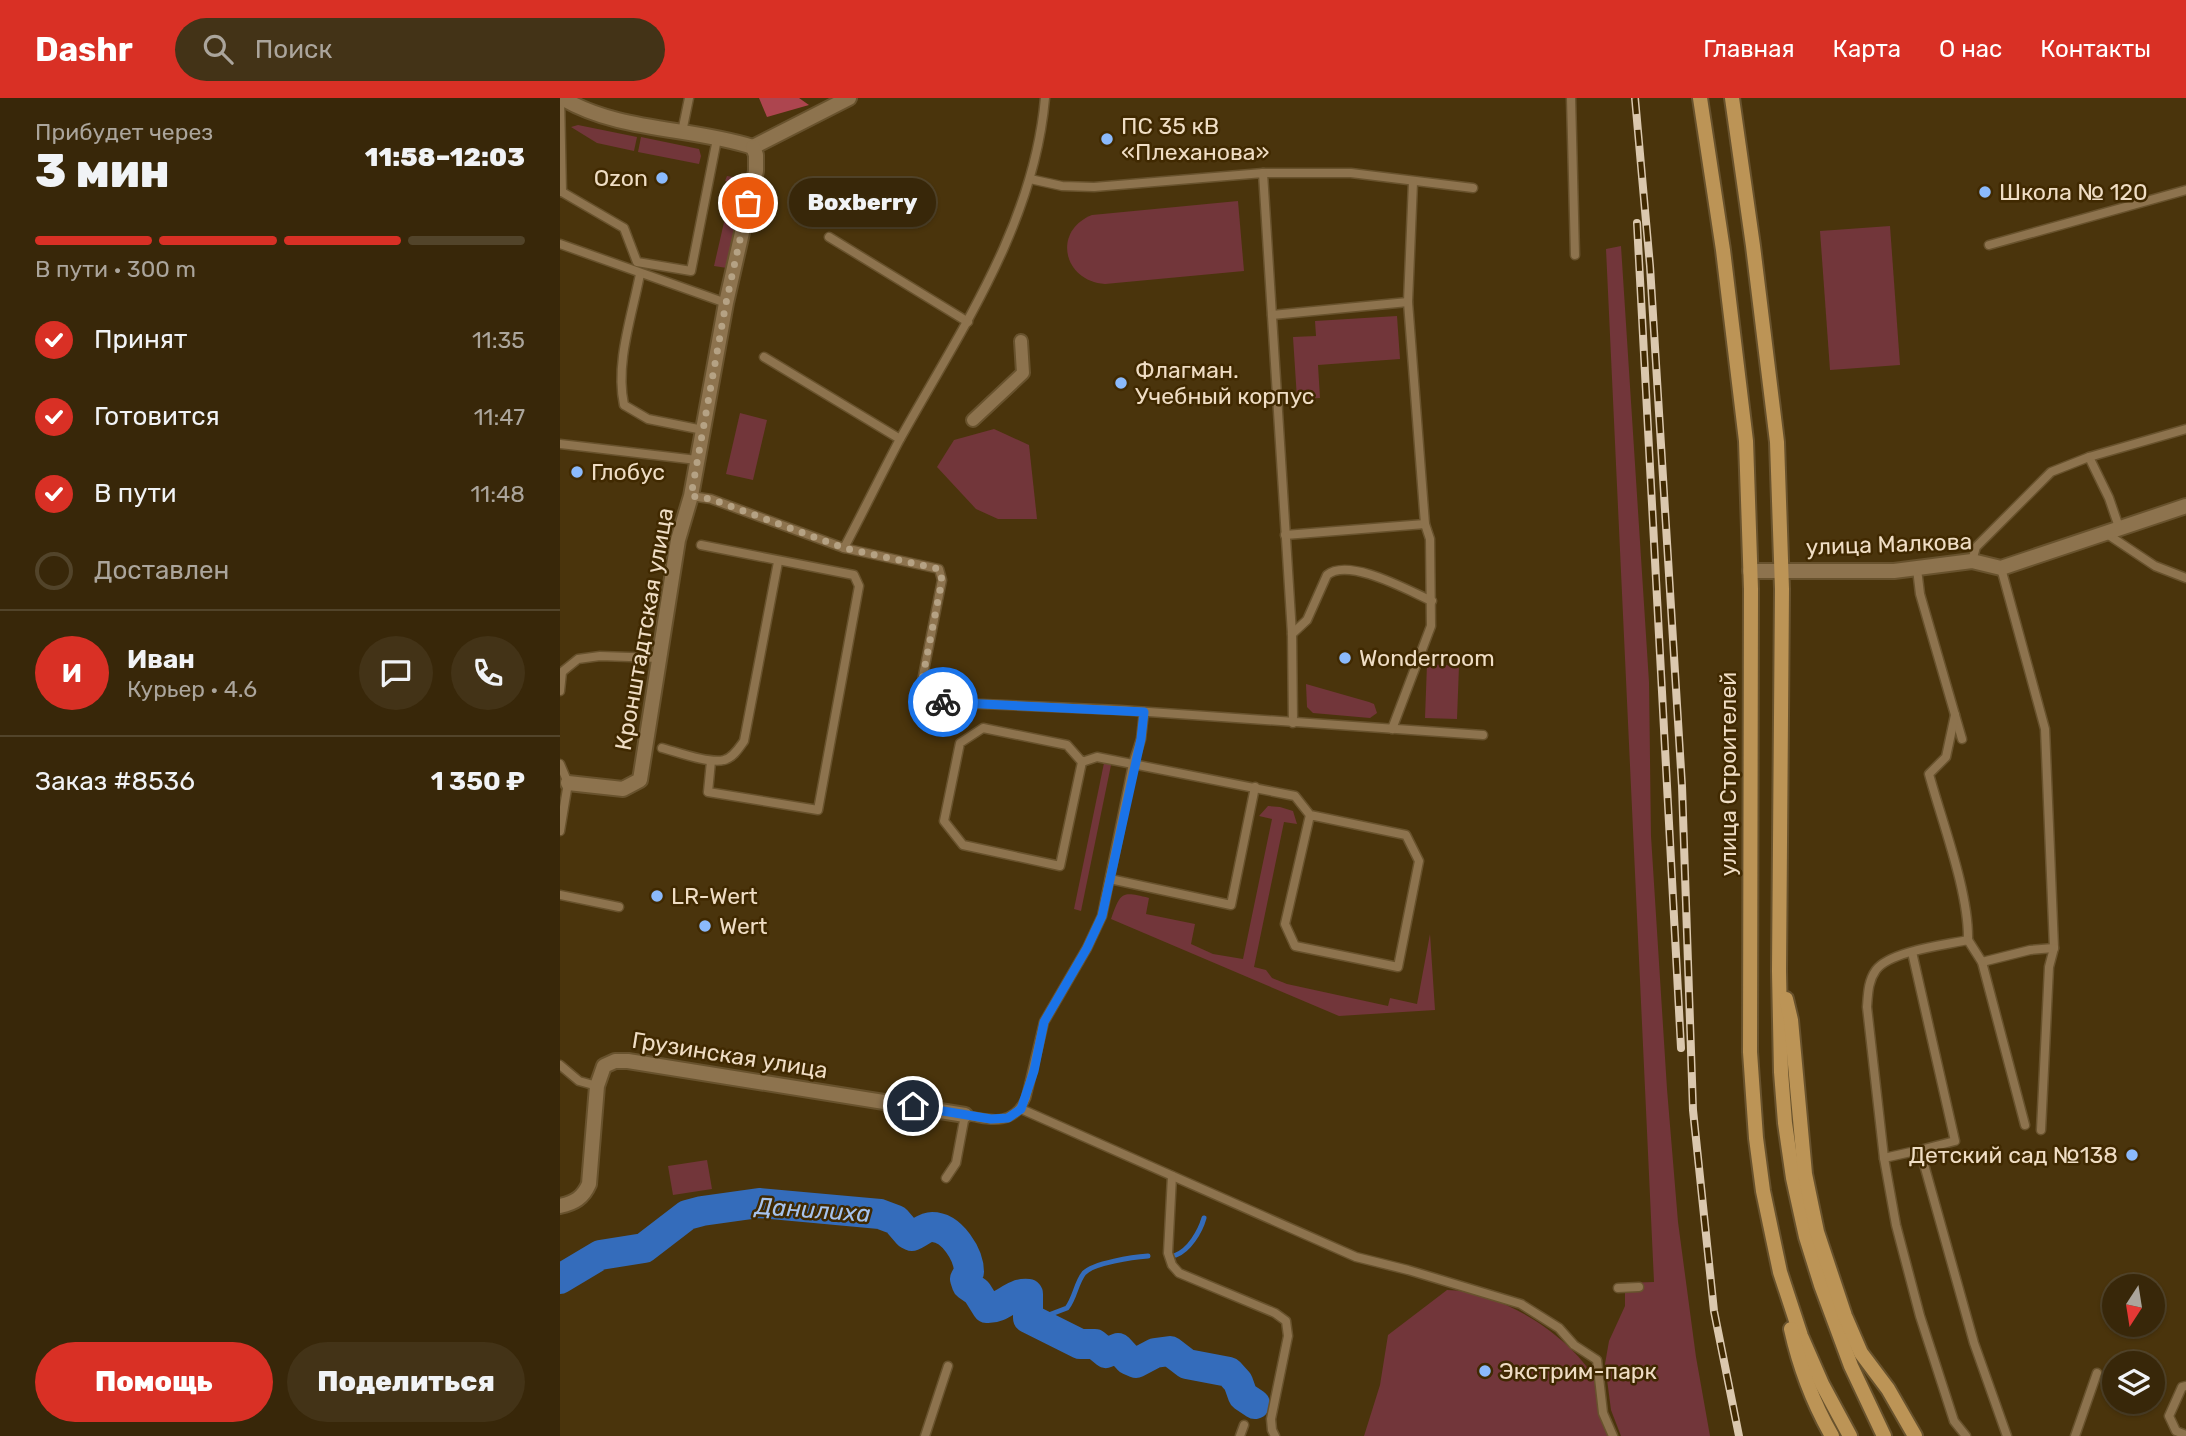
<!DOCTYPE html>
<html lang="ru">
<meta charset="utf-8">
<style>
body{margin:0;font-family:Rubik,sans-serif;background:#433317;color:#f1f3f6;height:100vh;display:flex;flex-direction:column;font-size:26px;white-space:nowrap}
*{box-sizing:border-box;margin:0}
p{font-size:23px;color:#aba59c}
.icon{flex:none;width:38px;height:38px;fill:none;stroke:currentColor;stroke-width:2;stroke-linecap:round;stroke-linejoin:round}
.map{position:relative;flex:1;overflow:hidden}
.sheet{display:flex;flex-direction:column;background:#382709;width:560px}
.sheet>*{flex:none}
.needle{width:46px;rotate:192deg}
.controls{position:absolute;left:1542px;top:1176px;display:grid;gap:14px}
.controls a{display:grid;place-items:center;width:63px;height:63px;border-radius:50%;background:#382709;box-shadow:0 2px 5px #0004,0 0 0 2px #52442a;font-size:35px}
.pin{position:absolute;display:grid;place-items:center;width:60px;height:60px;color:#fff;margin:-30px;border:4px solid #fff;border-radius:50%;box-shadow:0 2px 7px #0007}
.courier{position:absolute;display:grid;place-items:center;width:70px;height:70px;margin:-35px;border:5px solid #1a73e8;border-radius:50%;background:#fff;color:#222;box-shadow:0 2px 9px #0007}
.bubble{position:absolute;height:49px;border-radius:24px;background:#382709;box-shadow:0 2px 5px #0004,0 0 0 2px #52442a;font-size:23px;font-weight:800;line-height:49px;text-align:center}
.summary em{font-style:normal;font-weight:800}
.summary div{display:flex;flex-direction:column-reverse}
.summary{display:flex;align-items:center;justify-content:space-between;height:119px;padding:0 35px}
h1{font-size:46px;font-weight:800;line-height:52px}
.bar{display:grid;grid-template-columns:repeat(4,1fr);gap:10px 7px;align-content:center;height:84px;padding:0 35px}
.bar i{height:9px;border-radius:5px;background:#52442a}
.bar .current{background:#d93025}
.bar p{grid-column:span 4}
.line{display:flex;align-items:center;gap:18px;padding:0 35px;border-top:2px solid #52442a}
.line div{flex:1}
.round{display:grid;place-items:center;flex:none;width:74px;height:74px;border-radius:37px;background:#433317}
ol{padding:0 35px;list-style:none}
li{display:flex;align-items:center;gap:21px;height:77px}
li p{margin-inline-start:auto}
li .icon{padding:7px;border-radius:50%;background:#d93025;color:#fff;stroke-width:4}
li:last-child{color:#aba59c}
li i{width:38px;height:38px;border:4px solid #52442a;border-radius:50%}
.action{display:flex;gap:14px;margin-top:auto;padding:14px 35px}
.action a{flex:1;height:80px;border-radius:42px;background:#d93025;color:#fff;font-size:28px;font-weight:800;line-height:80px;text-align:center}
.action a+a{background:#433317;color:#f1f3f6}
header{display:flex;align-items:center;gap:42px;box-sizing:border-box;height:98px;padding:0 35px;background:#d93025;color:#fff}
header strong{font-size:33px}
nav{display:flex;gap:38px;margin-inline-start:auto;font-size:24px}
.search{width:490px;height:63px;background:#433317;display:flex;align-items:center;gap:18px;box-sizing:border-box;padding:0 24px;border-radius:38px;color:#aba59c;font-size:26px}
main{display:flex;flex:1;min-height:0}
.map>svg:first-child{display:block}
</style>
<header>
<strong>Dashr</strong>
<div class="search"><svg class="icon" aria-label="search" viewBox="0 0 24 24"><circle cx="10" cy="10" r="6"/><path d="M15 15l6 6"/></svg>Поиск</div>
<nav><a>Главная</a><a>Карта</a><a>О нас</a><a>Контакты</a></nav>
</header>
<main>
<section class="sheet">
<div class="summary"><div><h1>3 мин</h1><p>Прибудет через</p></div><em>11:58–12:03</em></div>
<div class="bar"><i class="current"></i><i class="current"></i><i class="current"></i><i></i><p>В пути · 300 m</p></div>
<ol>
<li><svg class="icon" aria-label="check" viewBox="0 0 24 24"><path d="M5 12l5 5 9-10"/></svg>Принят<p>11:35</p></li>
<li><svg class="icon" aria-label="check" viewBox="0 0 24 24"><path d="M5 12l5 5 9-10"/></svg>Готовится<p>11:47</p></li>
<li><svg class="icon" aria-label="check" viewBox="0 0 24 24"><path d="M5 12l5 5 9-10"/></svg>В пути<p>11:48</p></li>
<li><i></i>Доставлен</li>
</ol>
<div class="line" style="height:126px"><b class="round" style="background:#d93025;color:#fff">И</b><div><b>Иван</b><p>Курьер · 4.6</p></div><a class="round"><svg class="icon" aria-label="chat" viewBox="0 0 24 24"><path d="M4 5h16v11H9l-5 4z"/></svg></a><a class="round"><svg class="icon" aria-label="phone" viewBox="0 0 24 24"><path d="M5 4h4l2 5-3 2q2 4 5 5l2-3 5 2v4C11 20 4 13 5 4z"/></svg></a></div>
<div class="line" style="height:91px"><div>Заказ #8536</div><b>1 350 ₽</b></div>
<div class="action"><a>Помощь</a><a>Поделиться</a></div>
</section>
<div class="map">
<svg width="1626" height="1338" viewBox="0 0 1626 1338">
<rect width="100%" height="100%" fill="#4a340c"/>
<g fill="#72363a">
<polygon points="18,27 77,39 74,53 37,45 11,29"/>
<polygon points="81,39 139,51 141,58 139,66 78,54"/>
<polygon points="167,78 185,81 167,170 154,168 173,85 165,83"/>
<path d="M678,103l6,70 -139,13c-42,-3 -53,-53 -13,-69z"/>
<polygon points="1330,128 1340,267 1270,272 1260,133"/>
<polygon points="1061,148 1089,584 1091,738 1107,991 1118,1124 1136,1259 1150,1338 1061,1338 1051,1312 1045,1266 1049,1243 1065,1208 1065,1185 1094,1184 1046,151"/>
<polygon points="837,218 840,261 758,267 760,300 737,301 733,239 756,238 755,223"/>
<polygon points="180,315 207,322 193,382 166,376"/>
<polygon points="434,331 469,347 477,421 438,421 416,411 377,369 394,342"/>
<polygon points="867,566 899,568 897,621 865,620"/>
<polygon points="746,586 809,604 814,606 817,615 810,620 753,615 747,609"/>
<polygon points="544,665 551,667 521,813 514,811"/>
<path d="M708,708l12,1 13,4 4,13 -13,-2 -30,145 12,3 6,8 15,6 101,22 2,-8 27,6 13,-70 5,76 -96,6 -228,-97c10,-27 10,-28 38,-21l-3,16 49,10 -4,20 22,10 30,5 29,-140 -13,-3z"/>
<polygon points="147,1062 152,1091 113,1097 108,1068"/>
<path d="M887,1192c52,1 121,43 148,89 9,15 11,40 15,57h-246l16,-51 8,-50z"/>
</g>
<polygon fill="#ad454f" points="199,0 239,0 249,7 207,19"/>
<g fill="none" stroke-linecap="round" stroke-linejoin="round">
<g stroke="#346cbb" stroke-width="5">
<path d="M616,1157c13,-5 24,-23 28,-37"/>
<path d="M478,1225l8,-7 21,-8c8,-10 9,-25 17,-35 9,-10 50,-16 64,-17"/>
</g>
<path stroke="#346cbb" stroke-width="30" d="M0,1181l40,-24 44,-7 43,-33 15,-4 57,-8 121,11 16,6 12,14 4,2c7,-3 13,-9 20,-9 20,0 37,28 37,45l-4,7 2,6 10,7 10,16c16,1 25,-16 41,-14v24l52,26h15l11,9 12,-5 11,12 7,3 19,-10 15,-2 17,13 42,8 9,10 5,14 12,8"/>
<g stroke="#68522d" stroke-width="11">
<g id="service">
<polyline points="1011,0 1015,157"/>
<polyline points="122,34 129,0"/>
<polyline points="703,75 791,75 913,90"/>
<polyline points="470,81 502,88 534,89 703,75 732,536 733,625"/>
<polyline points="0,94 2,94 0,0"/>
<polyline points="2,94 64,130 77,164 131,173 157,41"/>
<polyline points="269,139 408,224"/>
<polyline points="0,146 166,205"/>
<polyline points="1429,147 1626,92"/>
<path d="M80,176c-8,42 -25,89 -16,131l24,14 55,11"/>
<polyline points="712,217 848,204"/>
<polyline points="204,259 340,341"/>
<polyline points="0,346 137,362"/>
<polyline points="1529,359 1549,400 1560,432"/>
<path d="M131,398l20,3 133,49c19,-36 37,-73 56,-109 60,-108 134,-214 145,-341"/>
<polyline points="1547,436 1595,468 1626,480"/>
<polyline points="725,437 865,426"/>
<polyline points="141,447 294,477 299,488 258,712 148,694 151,663"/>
<polyline points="284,450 379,471 382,482 361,588 367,600 374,604 560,612 923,637"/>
<polyline points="1412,463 1416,449 1491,374 1529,359 1626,331"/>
<polyline points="1441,470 1485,631 1494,850 1489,869 1481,1032"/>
<polyline points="1357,471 1360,496 1402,641"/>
<path d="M732,536l15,-14 20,-45c22,-18 82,16 105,26"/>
<polyline points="0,593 2,574 18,561 40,558 99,560"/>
<path d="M1395,617l-9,42 -17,17c13,48 40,118 39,166"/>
<polyline points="832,631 871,528 870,441 865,426 848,204 853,84"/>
<path d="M102,650c15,4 47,16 62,12 9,-2 15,-12 20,-19l34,-179"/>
<polyline points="522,664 507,647 423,630 400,645 384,723 403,747 500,768 522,664 537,659 735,698 750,717 846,737 859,763 838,869 735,848 725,826 750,717"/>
<polyline points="0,666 8,685 0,733"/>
<polyline points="550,781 671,807 695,689"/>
<polyline points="0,797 59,809"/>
<polyline points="1352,854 1395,1043 1360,1052 1414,1245 1447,1338"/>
<polyline points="1422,864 1465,1027"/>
<polyline points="0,967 19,983 37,988"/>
<polyline points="461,1011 796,1159 848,1172 961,1206 999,1230 1014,1247 1037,1262 1043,1315 1053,1338"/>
<polyline points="1324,1060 1360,1052"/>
<polyline points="612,1078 608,1155 612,1167 619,1175 715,1215 726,1223 728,1238 711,1321 712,1332 715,1338"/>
<path d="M386,1080l10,-15 9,-48c25,5 48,12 61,-17l18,-76 43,-74 15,-32 31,-152 8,-25 3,-27"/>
<polyline points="1058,1190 1079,1189"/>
<polyline points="1626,1288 1622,1289 1609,1318 1616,1333 1626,1337"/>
<polyline points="365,1338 388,1268"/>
<polyline points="680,1338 684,1327"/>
<path d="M1406,1338l-12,-15 -34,-105 -24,-91 -12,-67 -17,-151c1,-13 1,-26 9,-37 14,-19 69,-25 92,-30l14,22 48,-12 24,-2"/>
<polyline points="1515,1338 1537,1275"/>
</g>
</g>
<g stroke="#68522d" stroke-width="16">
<polyline id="pedestrian" points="413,322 463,275 461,243"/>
</g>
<g stroke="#68522d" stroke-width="18">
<g id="minor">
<path d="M2,0c57,34 129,29 191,49"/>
<polyline points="193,49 289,0"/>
<polyline points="1190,473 1334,473 1412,463 1441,470 1626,408"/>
<polyline points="8,685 63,691 80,682 118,442 131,398 166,205 196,73 196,57 193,49"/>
<path d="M0,1108c14,-3 23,-8 29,-22l8,-98 7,-20 11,-5h13l337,54"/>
</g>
</g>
<g stroke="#68522d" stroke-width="18">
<g id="secondary">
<polyline points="1140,0 1163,152 1186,343 1191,491 1190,954 1196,1040 1203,1093 1220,1174 1241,1238 1262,1286 1290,1338"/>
<polyline points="1172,0 1193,148 1217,344 1222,491 1219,873 1221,974 1225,1025 1233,1080 1246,1139 1261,1187 1291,1268 1324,1338"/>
<polyline points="1226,901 1231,922 1245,1076 1257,1134 1285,1218 1301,1255 1328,1291 1355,1338"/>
<path d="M1231,1231c9,40 21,72 41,107"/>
</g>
</g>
<use href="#service" stroke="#8d734e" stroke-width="8"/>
<use href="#pedestrian" stroke="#8d734e" stroke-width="12"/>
<use href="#minor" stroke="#8d734e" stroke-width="14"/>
<use href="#secondary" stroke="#bc9456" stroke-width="14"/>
<g stroke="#dbc8ae" stroke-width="8">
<g id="rail">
<polyline points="1075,0 1090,168 1122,688 1133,1012 1154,1213 1179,1338"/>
<polyline points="1077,125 1121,950"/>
</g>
</g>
<use href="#rail" stroke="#402901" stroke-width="5" stroke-dasharray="16" stroke-linecap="butt"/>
</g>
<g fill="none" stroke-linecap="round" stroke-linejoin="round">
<path stroke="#b5a284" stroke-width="7" stroke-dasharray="0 12.6" d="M188,105l-22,100 -35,193 20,3 133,49 95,21 3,11 -21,106c5,12 9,16 22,16"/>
<polyline stroke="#1a73e8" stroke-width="9" points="353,1008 431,1021 448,1020 461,1011 474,973 484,924 527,850 542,818 581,641 584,614 383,604"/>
</g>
<g fill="#8bbafc" stroke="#402901" stroke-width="2.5">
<circle cx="547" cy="41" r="7"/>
<circle cx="102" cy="80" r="7"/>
<circle cx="1425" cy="94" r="7"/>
<circle cx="561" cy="285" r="7"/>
<circle cx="17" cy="374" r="7"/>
<circle cx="785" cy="560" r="7"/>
<circle cx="97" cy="798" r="7"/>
<circle cx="145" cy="828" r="7"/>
<circle cx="1572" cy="1057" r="7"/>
<circle cx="925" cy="1273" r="7"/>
</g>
<g text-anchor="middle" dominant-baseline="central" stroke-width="5" stroke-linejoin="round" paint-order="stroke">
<g font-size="23" fill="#efddc4" stroke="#402901" text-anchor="start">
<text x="561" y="28">ПС 35 кВ<tspan x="561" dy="26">«Плеханова»</tspan></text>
<text x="88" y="80" text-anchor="end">Ozon</text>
<text x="1439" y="94">Школа № 120</text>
<text x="575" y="272">Флагман.<tspan x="575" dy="26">Учебный корпус</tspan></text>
<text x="31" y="374">Глобус</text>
<text x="799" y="560">Wonderroom</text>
<text x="111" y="798">LR-Wert</text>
<text x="159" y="828">Wert</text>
<text x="1558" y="1057" text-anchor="end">Детский сад №138</text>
<text x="939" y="1273">Экстрим-парк</text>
</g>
<g font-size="23" fill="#efddc4" stroke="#402901">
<text transform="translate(1329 446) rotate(-2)">улица Малкова</text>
<text transform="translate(84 531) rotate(-80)">Кронштадтская улица</text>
<text transform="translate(1168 676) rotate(-90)">улица Строителей</text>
<text transform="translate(170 957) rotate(9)">Грузинская улица</text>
</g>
<g font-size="24" font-style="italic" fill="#a6c3ed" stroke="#402901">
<text transform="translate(253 1112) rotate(4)">Данилиха</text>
</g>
</g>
</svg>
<div class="controls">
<a><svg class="needle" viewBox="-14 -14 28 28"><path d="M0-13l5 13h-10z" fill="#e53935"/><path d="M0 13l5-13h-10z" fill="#aba59c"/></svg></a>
<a><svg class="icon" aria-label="layers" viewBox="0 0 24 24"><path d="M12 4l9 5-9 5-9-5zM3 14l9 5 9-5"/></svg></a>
</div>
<div class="pin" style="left:188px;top:105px;background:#ea580c"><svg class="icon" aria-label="bag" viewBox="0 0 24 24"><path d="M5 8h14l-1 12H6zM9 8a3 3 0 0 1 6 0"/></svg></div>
<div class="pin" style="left:353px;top:1008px;background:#1f2937"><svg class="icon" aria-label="home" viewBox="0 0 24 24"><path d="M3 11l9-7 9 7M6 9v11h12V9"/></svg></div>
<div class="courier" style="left:383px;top:604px"><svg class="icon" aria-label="bike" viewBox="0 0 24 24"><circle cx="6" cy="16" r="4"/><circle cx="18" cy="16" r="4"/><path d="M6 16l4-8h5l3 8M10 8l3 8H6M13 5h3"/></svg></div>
<div class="bubble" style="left:229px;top:80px;width:147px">Boxberry</div>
</div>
</main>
